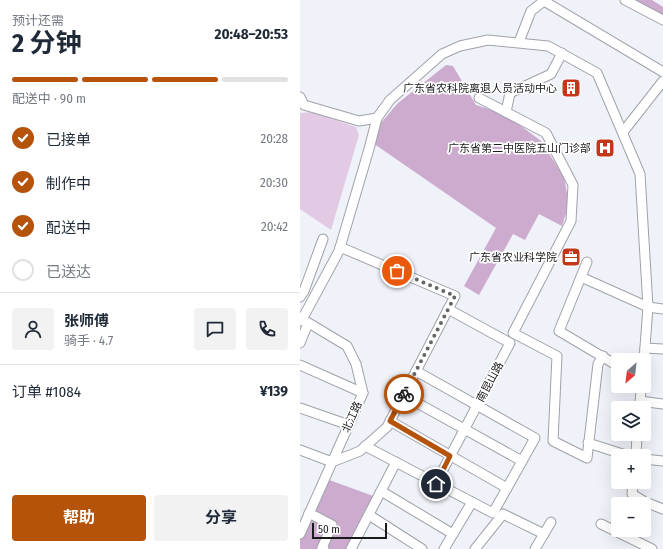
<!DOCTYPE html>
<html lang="zh">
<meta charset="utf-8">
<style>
body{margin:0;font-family:"Fira Sans Condensed","Noto Sans SC",sans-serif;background:#f2f2f3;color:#1f2937;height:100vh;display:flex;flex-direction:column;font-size:15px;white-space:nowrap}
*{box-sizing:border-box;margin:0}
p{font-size:13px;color:#747a83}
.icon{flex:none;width:22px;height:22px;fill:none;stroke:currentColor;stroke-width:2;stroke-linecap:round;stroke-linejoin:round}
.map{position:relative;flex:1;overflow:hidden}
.side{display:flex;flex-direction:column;background:#fff;width:300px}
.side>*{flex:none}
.needle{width:26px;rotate:208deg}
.controls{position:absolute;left:311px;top:353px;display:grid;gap:8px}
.controls a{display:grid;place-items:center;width:40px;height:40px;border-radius:4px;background:#fff;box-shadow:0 4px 16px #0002;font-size:20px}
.scale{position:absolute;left:12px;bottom:10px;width:75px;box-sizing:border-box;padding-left:4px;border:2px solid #1a1a1d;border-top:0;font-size:11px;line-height:14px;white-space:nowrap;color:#1a1a1d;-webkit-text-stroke:3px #fff;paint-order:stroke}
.pin{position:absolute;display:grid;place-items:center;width:34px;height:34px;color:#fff;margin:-17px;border:2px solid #fff;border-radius:50%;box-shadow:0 1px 4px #0007}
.courier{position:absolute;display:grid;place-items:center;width:40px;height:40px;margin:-20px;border:3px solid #b45309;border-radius:50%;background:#fff;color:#222;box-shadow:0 1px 5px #0007}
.summary em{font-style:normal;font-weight:700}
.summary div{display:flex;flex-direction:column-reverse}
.summary{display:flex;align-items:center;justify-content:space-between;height:68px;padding:0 12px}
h1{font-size:26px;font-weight:700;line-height:30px}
.bar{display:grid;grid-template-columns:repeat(4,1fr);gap:6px 4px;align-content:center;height:48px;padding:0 12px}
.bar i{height:5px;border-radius:3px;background:#e0e1e3}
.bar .active{background:#b45309}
.bar p{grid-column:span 4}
.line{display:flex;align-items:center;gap:10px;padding:0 12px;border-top:1px solid #e0e1e3}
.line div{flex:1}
.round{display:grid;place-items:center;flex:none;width:42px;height:42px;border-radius:4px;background:#f2f2f3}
ol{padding:0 12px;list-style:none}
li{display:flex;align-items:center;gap:12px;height:44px}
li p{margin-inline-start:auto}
li .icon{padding:4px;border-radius:50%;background:#b45309;color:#fff;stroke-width:4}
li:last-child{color:#747a83}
li i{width:22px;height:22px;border:2px solid #e0e1e3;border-radius:50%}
.cta{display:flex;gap:8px;margin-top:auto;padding:8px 12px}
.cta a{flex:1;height:46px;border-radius:4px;background:#b45309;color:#fff;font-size:16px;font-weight:700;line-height:46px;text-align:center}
.cta a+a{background:#f2f2f3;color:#1f2937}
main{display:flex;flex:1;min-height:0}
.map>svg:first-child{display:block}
</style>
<main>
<section class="side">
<div class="summary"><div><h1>2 分钟</h1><p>预计还需</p></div><em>20:48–20:53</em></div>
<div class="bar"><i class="active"></i><i class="active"></i><i class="active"></i><i></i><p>配送中 · 90 m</p></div>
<ol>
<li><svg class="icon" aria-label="check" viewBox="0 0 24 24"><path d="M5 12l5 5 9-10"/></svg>已接单<p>20:28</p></li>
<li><svg class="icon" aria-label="check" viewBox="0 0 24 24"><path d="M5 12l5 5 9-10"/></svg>制作中<p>20:30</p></li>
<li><svg class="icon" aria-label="check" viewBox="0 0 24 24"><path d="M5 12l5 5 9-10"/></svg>配送中<p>20:42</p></li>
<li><i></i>已送达</li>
</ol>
<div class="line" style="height:72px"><a class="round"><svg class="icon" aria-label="person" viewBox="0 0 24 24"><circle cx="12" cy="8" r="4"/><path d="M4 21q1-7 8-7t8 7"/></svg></a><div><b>张师傅</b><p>骑手 · 4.7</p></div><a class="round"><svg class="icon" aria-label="chat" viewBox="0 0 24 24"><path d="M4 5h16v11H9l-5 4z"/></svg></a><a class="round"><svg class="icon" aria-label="phone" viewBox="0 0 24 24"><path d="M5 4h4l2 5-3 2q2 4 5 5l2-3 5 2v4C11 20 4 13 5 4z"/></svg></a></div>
<div class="line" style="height:52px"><div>订单 #1084</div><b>¥139</b></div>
<div class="cta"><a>帮助</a><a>分享</a></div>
</section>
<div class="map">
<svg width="363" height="549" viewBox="0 0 363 549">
<rect width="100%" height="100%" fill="#f0f2fa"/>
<polygon fill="#e2c9e4" points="12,112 56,127 59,135 31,230 0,209 0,113"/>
<g fill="#ccabce">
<polygon points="322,0 352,0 363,7 363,14 358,17"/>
<polygon points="146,65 153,66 176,105 205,114 241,141 264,177 269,204 262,226 239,214 225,240 213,234 179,295 164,286 196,228 67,139 98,103"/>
<polygon points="21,477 76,497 53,549 0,549 0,525"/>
</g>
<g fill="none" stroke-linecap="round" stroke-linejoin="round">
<g stroke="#a0a2aa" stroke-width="11">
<g id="minor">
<polyline points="325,0 363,20"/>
<polyline points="219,42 231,11 244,1 363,72"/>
<polyline points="0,97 4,105 59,121 77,118"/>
<polyline points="179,98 246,133 273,185 271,221 213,333 257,356 253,441 287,458 298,364 303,356"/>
<polyline points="206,112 210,93 251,74 262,53"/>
<polyline points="323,132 363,81"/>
<polyline points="287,262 259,331 318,366"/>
<polyline points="281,277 348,307 363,309"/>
<polyline points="0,297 4,291 23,239"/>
<polyline points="0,321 5,314 39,251 69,149 77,118 90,100 142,54 160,46 188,40 248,46 297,73 340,174 348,307 344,360"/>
<polyline points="0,343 8,323"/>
<polyline points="345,348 363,349"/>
<polyline points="0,365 63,393"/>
<polyline points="103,395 222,461"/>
<polyline points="340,401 363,404"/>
<polyline points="0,408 49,425"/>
<polyline points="340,408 341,386"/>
<polyline points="90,421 207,488"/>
<polyline points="288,443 329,456"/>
<polyline points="65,446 193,513 235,438 116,371"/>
<polyline points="0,450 32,462 60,451 87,427 155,296 40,247"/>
<polyline points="336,456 337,434"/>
<polyline points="344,459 363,461"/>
<polyline points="333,482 332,494 345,502 363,509"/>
<polyline points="136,483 210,343 148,309"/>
<polyline points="81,491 153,534"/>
<polyline points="9,513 32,525 22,548 24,549"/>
<polyline points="69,515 122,549"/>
<polyline points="301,524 352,549"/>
<polyline points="0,534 63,393 56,364 47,346 2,319"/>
<polyline points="51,549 96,462"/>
<polyline points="144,549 172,502"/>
<polyline points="175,549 203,514 244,534"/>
<polyline points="235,549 251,522"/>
</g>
</g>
<use href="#minor" stroke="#fff" stroke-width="9"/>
</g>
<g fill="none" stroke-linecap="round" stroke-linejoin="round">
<polyline stroke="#65666a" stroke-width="4" stroke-dasharray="0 7.2" points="97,271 155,296 104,394"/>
<polyline stroke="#b45309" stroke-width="5" points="104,394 90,421 150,456 136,484"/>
</g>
<defs>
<g id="building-square" transform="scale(1)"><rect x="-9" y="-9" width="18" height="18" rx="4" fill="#c13718" stroke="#fff"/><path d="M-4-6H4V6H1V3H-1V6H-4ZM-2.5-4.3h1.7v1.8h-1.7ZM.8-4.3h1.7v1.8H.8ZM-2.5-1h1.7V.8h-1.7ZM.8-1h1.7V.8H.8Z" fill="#fff"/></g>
<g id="hospital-square" transform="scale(1)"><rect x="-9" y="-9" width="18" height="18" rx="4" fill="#c13718" stroke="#fff"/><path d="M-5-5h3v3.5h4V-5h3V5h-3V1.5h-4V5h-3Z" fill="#fff"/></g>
<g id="office-square" transform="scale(1)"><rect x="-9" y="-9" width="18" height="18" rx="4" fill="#c13718" stroke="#fff"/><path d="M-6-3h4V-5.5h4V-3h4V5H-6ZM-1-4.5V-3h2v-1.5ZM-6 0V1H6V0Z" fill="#fff"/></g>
</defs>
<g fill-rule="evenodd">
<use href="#building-square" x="271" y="88"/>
<use href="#hospital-square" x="305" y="148"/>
<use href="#office-square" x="271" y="257"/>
</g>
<g text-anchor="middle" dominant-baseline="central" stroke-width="3.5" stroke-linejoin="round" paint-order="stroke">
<g font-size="11" fill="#1a1a1d" stroke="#fff" text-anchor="end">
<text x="257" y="88">广东省农科院离退人员活动中心</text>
<text x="291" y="148">广东省第二中医院五山门诊部</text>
<text x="257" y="257">广东省农业科学院</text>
</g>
<g font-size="11" fill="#1a1a1d" stroke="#fff">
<text transform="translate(190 382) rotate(-62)">南昆山路</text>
<text transform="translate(52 417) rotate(-66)">北江路</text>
</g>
</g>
</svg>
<div class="controls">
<a><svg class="needle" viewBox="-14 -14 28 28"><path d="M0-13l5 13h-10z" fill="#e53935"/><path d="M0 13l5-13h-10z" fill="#747a83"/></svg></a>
<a><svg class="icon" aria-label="layers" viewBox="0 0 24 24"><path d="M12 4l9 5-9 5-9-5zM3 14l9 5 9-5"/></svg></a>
<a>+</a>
<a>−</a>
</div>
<div class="scale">50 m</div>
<div class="pin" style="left:97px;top:271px;background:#ea580c"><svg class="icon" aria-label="bag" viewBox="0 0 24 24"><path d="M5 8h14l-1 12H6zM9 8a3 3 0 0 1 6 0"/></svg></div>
<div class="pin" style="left:136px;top:484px;background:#1f2937"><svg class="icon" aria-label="home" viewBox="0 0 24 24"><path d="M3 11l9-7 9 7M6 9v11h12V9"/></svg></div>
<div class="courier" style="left:104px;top:394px"><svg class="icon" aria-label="bike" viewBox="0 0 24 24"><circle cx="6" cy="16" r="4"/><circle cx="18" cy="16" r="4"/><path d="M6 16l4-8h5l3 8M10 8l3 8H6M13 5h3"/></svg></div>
</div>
</main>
